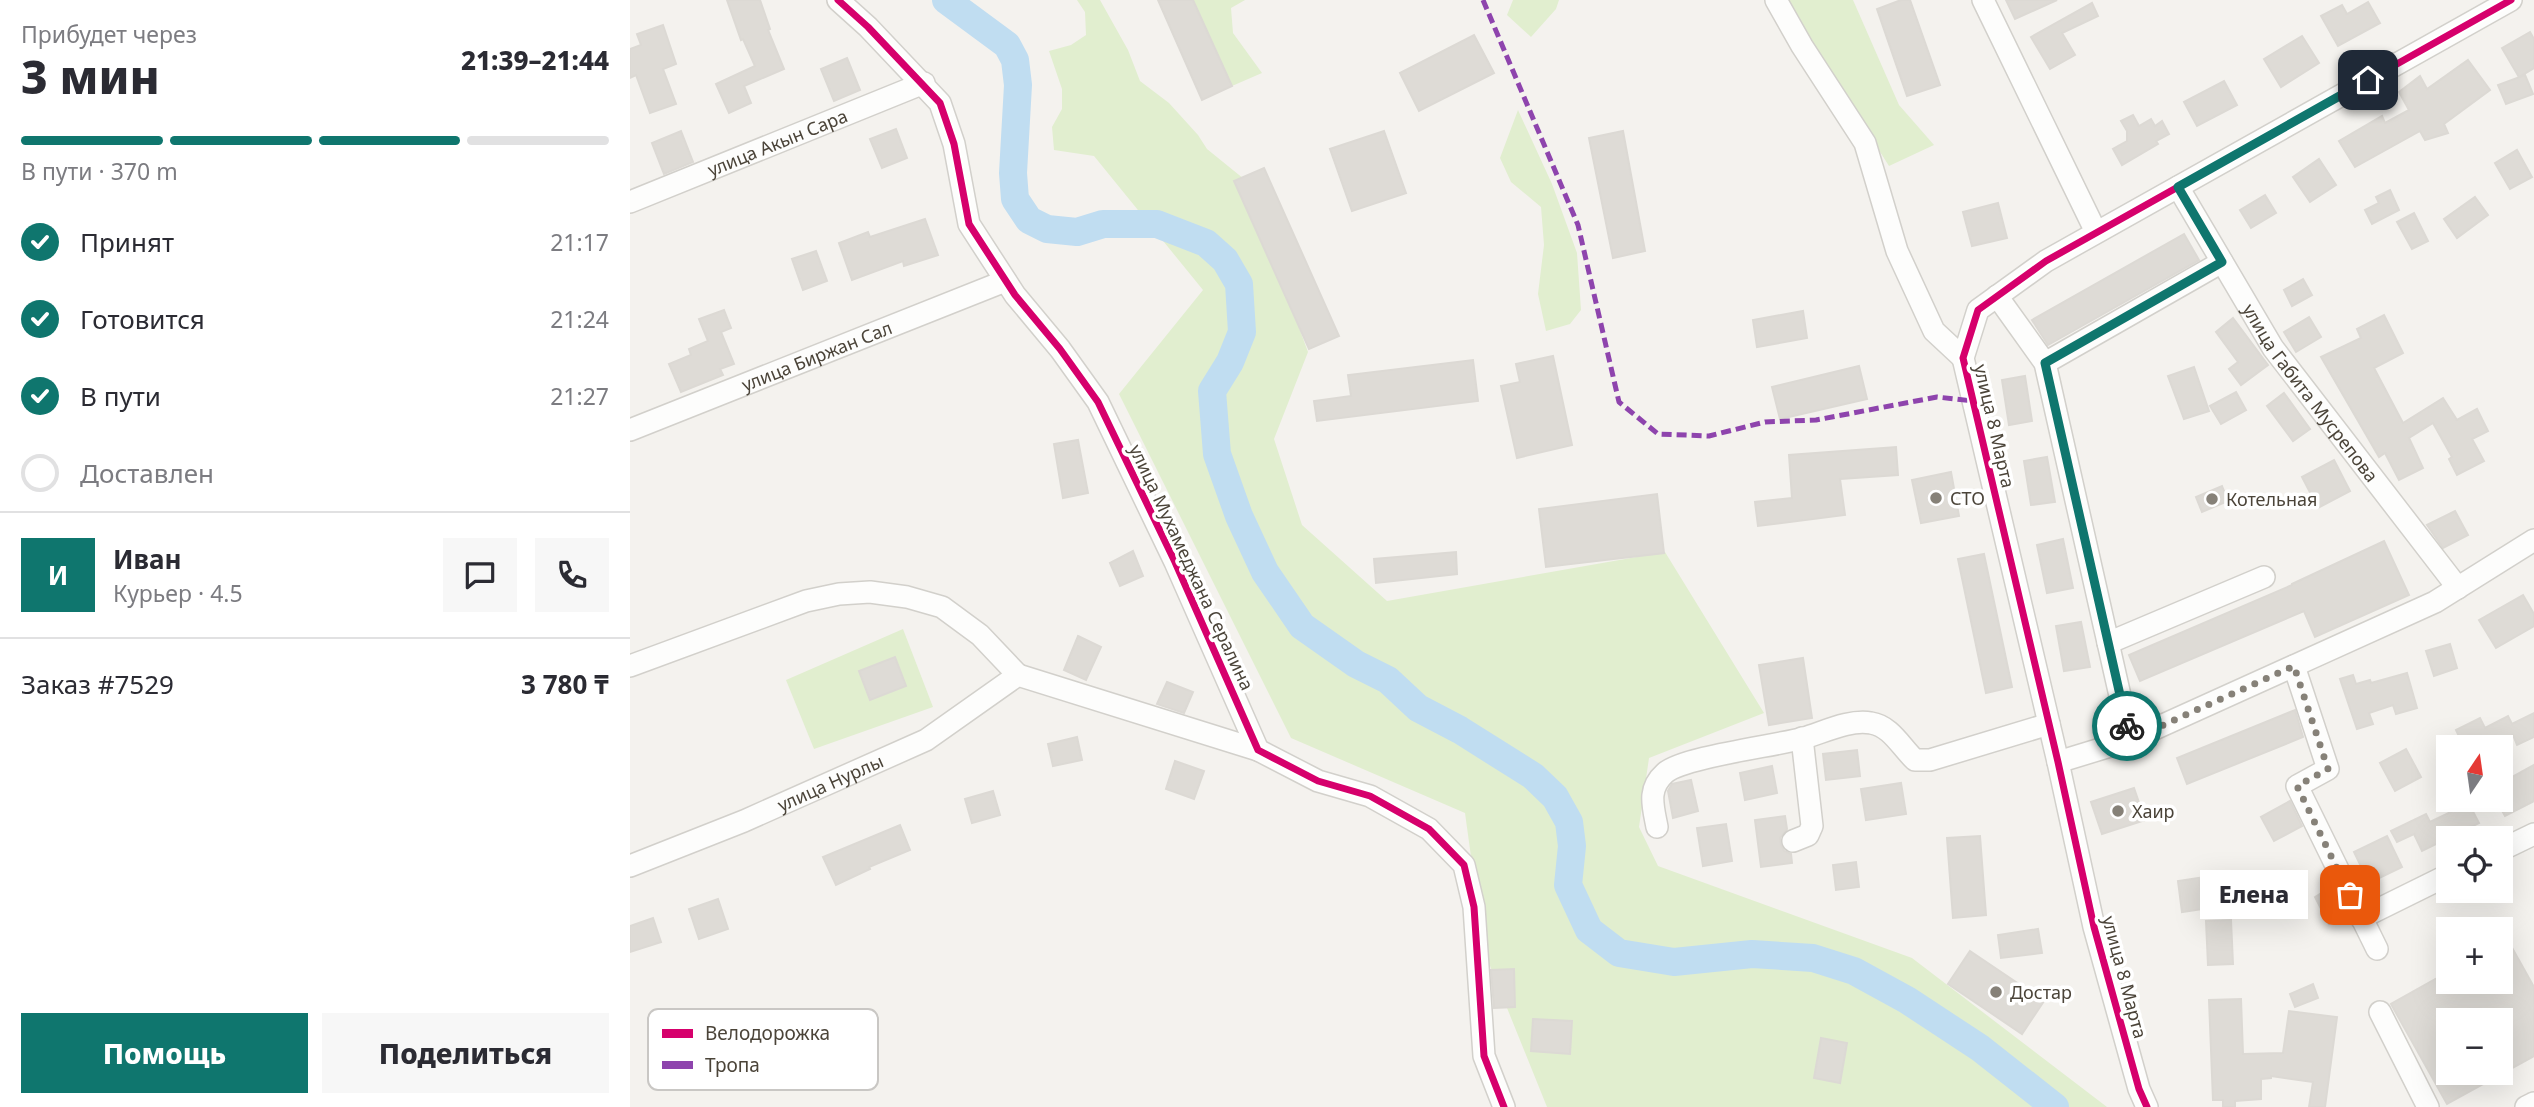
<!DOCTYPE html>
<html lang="ru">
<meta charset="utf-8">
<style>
body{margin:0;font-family:"Noto Sans",sans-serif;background:#f7f7f7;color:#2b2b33;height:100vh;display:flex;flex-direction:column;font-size:26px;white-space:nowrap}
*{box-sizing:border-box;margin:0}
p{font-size:23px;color:#7c7c81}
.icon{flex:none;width:38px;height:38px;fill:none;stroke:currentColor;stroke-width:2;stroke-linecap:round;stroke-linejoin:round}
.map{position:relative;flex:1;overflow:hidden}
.drawer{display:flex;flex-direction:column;background:#fff;width:630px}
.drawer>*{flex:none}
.needle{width:46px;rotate:13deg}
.controls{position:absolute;left:1806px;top:735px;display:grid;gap:14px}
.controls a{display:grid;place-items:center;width:77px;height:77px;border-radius:0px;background:#fff;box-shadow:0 7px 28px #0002;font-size:35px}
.pin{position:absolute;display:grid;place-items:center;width:60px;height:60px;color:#fff;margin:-30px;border-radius:14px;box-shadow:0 4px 10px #0006}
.courier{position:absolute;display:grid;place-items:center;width:70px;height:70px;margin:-35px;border:5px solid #0f766e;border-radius:50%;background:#fff;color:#222;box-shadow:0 2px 9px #0007}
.bubble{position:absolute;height:49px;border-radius:0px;background:#fff;box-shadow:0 7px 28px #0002;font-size:23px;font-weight:800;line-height:49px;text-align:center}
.headline em{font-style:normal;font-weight:800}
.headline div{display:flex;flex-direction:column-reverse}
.headline{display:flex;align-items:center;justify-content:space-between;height:119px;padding:0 21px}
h1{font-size:46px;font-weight:800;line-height:52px}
.bar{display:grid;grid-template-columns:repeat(4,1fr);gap:10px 7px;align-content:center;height:84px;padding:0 21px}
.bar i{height:9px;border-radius:5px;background:#e1e1e2}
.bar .active{background:#0f766e}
.bar p{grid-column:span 4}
.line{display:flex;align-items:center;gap:18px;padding:0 21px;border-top:2px solid #e1e1e2}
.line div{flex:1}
.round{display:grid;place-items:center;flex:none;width:74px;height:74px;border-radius:0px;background:#f7f7f7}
ol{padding:0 21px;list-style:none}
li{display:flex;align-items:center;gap:21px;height:77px}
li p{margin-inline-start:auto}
li .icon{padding:7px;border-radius:50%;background:#0f766e;color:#fff;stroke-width:4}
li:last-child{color:#7c7c81}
li i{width:38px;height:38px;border:4px solid #e1e1e2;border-radius:50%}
.primary-button{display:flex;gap:14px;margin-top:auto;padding:14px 21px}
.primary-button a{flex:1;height:80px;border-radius:0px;background:#0f766e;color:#fff;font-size:28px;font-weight:800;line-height:80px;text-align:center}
.primary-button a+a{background:#f7f7f7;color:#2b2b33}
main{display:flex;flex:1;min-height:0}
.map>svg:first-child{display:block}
</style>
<main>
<section class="drawer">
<div class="headline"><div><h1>3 мин</h1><p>Прибудет через</p></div><em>21:39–21:44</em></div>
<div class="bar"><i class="active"></i><i class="active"></i><i class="active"></i><i></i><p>В пути · 370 m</p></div>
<ol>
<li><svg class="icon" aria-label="check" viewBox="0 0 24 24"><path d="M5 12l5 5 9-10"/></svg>Принят<p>21:17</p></li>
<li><svg class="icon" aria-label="check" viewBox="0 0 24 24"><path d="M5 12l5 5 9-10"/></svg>Готовится<p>21:24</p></li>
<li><svg class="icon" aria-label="check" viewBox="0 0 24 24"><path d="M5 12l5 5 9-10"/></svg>В пути<p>21:27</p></li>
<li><i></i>Доставлен</li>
</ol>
<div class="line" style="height:126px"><b class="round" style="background:#0f766e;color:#fff">И</b><div><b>Иван</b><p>Курьер · 4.5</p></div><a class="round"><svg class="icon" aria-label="chat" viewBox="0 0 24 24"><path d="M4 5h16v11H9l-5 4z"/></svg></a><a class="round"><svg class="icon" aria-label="phone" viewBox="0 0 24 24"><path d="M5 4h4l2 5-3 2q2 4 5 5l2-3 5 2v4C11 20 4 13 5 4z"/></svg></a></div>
<div class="line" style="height:91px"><div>Заказ #7529</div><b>3 780 ₸</b></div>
<div class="primary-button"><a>Помощь</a><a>Поделиться</a></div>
</section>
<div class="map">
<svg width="1904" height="1107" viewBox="0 0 1904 1107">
<rect width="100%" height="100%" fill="#f4f2ee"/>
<g fill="#e1eecf">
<polygon points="447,0 470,0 498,50 510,81 539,103 568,135 577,149 614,179 678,352 644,439 672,525 757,601 1035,552 1134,713 1019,758 1009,827 1028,866 1282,958 1477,1107 917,1107 854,951 835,813 661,738 489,394 573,290 464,156 424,150 422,127 432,109 432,89 419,51 441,45 456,35 455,12"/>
<polygon points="563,0 615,0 601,8 603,33 632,73 602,86"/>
<polygon points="883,0 929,0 926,9 901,37 877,15"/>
<polygon points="1154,0 1223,0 1269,105 1304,145 1259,166"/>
<polygon points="888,110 922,184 947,253 951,310 940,324 916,331 908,294 914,245 911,207 881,182 870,158"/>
<polygon points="273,629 303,707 184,749 156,680"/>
</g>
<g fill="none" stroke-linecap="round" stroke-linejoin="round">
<polyline stroke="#c0ddf1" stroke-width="28" points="316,0 377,45 385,60 388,85 383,173 385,199 399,220 417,229 447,232 473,224 527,224 576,243 595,260 609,284 612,332 600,362 582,391 587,454 609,516 635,572 672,626 726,664 758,680 788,708 830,730 903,776 925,797 939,822 942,846 938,885 959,930 989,953 1044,962 1122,954 1183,958 1224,971 1277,1000 1350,1048 1425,1107"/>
</g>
<g fill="#dedbd6" stroke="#dcd9d4" stroke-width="2" fill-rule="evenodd">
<polygon points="97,0 130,0 140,29 138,30 154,69 114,86 121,103 99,113 86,84 125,66 113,39 111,40"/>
<polygon points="528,0 563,0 602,86 572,100"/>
<polygon points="1271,0 1280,0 1310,85 1277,96 1247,9"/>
<polygon points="1376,0 1427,0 1385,19"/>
<polygon points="1738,2 1750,23 1708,46 1691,16 1712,5 1717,14"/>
<polygon points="1462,3 1468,16 1432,33 1445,55 1420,69 1401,37"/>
<polygon points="33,25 46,64 33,69 46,104 20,113 6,75 0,78 0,49 11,45 7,34"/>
<polygon points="1900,32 1904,39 1904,68 1889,77 1872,48"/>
<polygon points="844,35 864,73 789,111 770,73"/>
<polygon points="1672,36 1689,63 1651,87 1634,59"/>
<polygon points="217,58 230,90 204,101 191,69"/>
<polygon points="1838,60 1860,90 1814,124 1818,133 1795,140 1790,131 1725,167 1709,141 1752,116 1755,123 1779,110 1769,92 1790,76 1797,89"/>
<polygon points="1895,75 1903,94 1876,104 1868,85"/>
<polygon points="1594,81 1607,105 1567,126 1554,102"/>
<polygon points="1503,115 1509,126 1521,119 1525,126 1532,121 1539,134 1526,141 1528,144 1492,165 1483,149 1497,141 1497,131 1491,121"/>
<polygon points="266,129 277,158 252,168 240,139"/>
<polygon points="51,131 63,162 34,174 22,143"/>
<polygon points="754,131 776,193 722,211 700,149"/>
<polygon points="993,131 1015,251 983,258 959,138"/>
<polygon points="1887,150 1902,177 1880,189 1865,163"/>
<polygon points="1689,159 1706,185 1680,202 1663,177"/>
<polygon points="634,168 709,336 679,349 604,181"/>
<polygon points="1760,190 1769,210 1742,224 1735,210 1749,203 1746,197"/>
<polygon points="1635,195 1646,213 1621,228 1610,210"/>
<polygon points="1845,197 1858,215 1827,238 1814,219"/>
<polygon points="1368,203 1377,238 1342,246 1333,212"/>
<polygon points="1784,213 1798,241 1782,249 1767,222"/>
<polygon points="295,219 308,255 274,266 273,261 222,280 209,243 238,232 240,237"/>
<polygon points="1554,234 1569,260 1418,345 1402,320"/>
<polygon points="186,251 197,281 173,290 162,259"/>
<polygon points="1673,279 1682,295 1662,306 1654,290"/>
<polygon points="94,310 101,328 91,332 104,364 90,369 93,375 51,392 39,364 61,355 59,349 78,341 69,319"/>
<polygon points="1173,311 1177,338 1127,347 1123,320"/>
<polygon points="1754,315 1773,353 1744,368 1773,423 1813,398 1827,420 1847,409 1858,431 1842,439 1854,461 1827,475 1819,459 1822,457 1803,423 1779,438 1793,468 1769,480 1755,453 1749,457 1691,357 1731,338 1727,329"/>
<polygon points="1679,317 1691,337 1666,352 1654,332"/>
<polygon points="1603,318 1638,365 1611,385 1599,369 1608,362 1586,332"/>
<polygon points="923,356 942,445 887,458 871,386 890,382 886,364"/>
<polygon points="843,360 848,401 687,421 684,401 721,396 718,375"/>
<polygon points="1229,366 1237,399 1150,419 1142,387"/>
<polygon points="1564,367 1579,411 1554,419 1538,376"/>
<polygon points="1395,376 1402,421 1379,425 1372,380"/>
<polygon points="1606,392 1616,410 1591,424 1580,406"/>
<polygon points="1654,393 1680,429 1663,441 1637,406"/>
<polygon points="448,440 458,493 433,498 424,444"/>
<polygon points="1266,447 1268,475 1210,479 1215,515 1128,526 1125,502 1162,498 1159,455"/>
<polygon points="1417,457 1425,502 1401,505 1394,461"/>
<polygon points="1704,460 1720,491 1688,508 1672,477"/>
<polygon points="1321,472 1329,516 1291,523 1282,480"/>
<polygon points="1592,486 1598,501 1572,512 1566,497"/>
<polygon points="1027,494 1034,553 916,567 909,509"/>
<polygon points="1825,511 1838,535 1813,548 1797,525"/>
<polygon points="1433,539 1443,588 1417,593 1407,545"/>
<polygon points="1754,541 1779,595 1685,637 1674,611 1510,681 1499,655 1662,585 1662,584"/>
<polygon points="503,551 513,576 490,586 480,563"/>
<polygon points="826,552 827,574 746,583 744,559"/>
<polygon points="1354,554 1382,687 1356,693 1328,559"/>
<polygon points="1893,595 1904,614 1904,626 1866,648 1849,620"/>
<polygon points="1451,622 1460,667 1434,671 1426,626"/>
<polygon points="448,636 471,647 456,680 434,670"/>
<polygon points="1820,644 1827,668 1804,676 1796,651"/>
<polygon points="265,657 276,686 240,700 229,671"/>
<polygon points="1173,658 1182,718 1139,725 1129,665"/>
<polygon points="1777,673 1787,708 1766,714 1763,705 1739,713 1743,724 1727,729 1710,679 1723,675 1726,684 1740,680 1741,683"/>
<polygon points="537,682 563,692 554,713 527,704"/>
<polygon points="1665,710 1673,737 1557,784 1547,758"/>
<polygon points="1904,713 1904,737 1887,745 1883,735 1859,747 1854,740 1840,747 1834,747 1826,730 1850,718 1855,728 1878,716 1882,724"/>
<polygon points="447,737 452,760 423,766 418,744"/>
<polygon points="1776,749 1791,777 1765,791 1750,763"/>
<polygon points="1227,750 1230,776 1196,780 1193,754"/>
<polygon points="545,761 574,771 564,799 536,789"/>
<polygon points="1904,765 1904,801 1875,816 1866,800 1871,800 1871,783"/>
<polygon points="1142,766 1147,793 1115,800 1110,773"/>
<polygon points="1061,780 1068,811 1043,818 1038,791 1042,784"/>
<polygon points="1271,783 1276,814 1236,820 1231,789"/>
<polygon points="1504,788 1515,820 1472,834 1461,802"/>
<polygon points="363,791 370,815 342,823 335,799"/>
<polygon points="1829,800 1837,800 1849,823 1792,851 1784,834 1767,842 1761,831 1796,814 1800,822 1823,811 1819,804"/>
<polygon points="1660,801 1672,826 1644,841 1631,817"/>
<polygon points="1155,816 1157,829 1150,838 1151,845 1154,851 1161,854 1162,863 1131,867 1125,820"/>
<polygon points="1096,824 1102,861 1073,866 1067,828"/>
<polygon points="270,825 280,850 239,867 240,869 206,885 193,857"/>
<polygon points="1350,836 1356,915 1323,918 1317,838"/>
<polygon points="1757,836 1772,867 1739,883 1724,852"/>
<polygon points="1226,862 1229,887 1206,890 1203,865"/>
<polygon points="1569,878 1573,909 1552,912 1548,881"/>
<polygon points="1698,889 1713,917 1699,924 1685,897"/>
<polygon points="88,899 98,929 69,939 59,909"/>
<polygon points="23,918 31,942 0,952 0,926"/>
<polygon points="1601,920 1603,964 1578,965 1576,921"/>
<path d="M1871,928l33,59v69l-87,48 -56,-100 57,-32v10h53zM1818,1020h53v53h-53z"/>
<polygon points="1408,929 1412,953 1371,958 1368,935"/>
<polygon points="1340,951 1414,1001 1392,1034 1318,984"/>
<polygon points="884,969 885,1007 864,1008 861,970"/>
<polygon points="1683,984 1688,998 1665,1007 1660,994"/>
<polygon points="1611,999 1613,1054 1653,1053 1659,1011 1707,1017 1695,1107 1679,1107 1683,1082 1641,1076 1641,1078 1631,1079 1631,1099 1605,1101 1605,1107 1593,1107 1593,1100 1583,1100 1579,1000"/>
<polygon points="903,1019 942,1021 940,1054 901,1051"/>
<polygon points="1191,1038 1217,1043 1210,1083 1184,1078"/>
</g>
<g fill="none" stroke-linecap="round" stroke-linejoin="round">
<g stroke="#d2d0cb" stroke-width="24">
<g id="minor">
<polyline points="208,0 238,27 310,103 324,144 339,224 385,295 430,349 468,402 545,562 628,750 688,781 740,796 799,829 834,865 844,907 854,1056 874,1107"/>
<polyline points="1146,0 1172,46 1235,143 1267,251 1304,331 1333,358"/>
<polyline points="1353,0 1466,232"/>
<path id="s1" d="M1548,187l95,161 185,240"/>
<path id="s2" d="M0,202l294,-119"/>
<polyline points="1367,296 1415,363 1500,740"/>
<polyline points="1415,363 1592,262"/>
<path id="s3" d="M0,430l375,-149"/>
<polyline points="1478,643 1634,577"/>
<polyline points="0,666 176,601 209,594 240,592 277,597 312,607 350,635 388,675"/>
<polyline points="1664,666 1698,769 1667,786 1747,949"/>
<polyline points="1428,762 1500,740 1805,602 1904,540"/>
<path d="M1027,827c-4,-21 -10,-38 8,-54 18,-16 110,-27 139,-35 20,-6 46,-19 67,-15 20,3 30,24 44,37h15l119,-36"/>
<polyline points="1163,841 1178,835 1182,826 1172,738"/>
<polyline points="1871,850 1904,834"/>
<path id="s4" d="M0,866l114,-45 182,-81 92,-65 240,75"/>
<polyline points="1731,918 1818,875"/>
<polyline points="1750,1012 1798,1107"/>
<polyline points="1517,1107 1509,1089 1464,927 1428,762 1333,358 1348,310 1416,261 1881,0"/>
<polyline points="1896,1107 1904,1103"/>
</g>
</g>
<use href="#minor" stroke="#fdfdfc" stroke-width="21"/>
<polyline stroke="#8e44ad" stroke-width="5" stroke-dasharray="10 5" stroke-linecap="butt" points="853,0 948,225 989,402 1028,434 1079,436 1135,422 1186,420 1307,397 1343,401"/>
<g stroke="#fff" stroke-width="11">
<g id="cycleway">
<polyline points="208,0 238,27 310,103 324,144 339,224 385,295 430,349 468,402 545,562 628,750 688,781 740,796 799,829 834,865 844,907 854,1056 874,1107"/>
<polyline points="1517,1107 1509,1089 1464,927 1428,762 1333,358 1348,310 1416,261 1881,0"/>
</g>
</g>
<use href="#cycleway" stroke="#d6006c" stroke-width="7"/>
</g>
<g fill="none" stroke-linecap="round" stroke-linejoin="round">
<polyline stroke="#868178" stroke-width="7" stroke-dasharray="0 12.6" points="1497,726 1500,740 1664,666 1698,769 1667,786 1720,895"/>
<polyline stroke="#0f766e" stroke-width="9" points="1497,726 1415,363 1592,262 1548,187 1738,80"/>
</g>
<g fill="#868178" stroke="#fff" stroke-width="2.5">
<circle cx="1306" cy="498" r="7"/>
<circle cx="1582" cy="499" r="7"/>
<circle cx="1488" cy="811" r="7"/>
<circle cx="1366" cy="992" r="7"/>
</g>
<g text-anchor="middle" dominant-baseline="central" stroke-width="7" stroke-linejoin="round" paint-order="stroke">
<g font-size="18" fill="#4b4439" stroke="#fff">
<text stroke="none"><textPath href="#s2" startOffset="159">улица Акын Сара</textPath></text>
<text stroke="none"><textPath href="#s3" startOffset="201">улица Биржан Сал</textPath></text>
<text stroke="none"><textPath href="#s1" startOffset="245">улица Габита Мусрепова</textPath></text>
<text transform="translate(1365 426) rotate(77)">улица 8 Марта</text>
<text transform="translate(562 567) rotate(65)">улица Мухамеджана Сералина</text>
<text stroke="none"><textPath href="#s4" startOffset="217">улица Нурлы</textPath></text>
<text transform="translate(1495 977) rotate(75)">улица 8 Марта</text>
</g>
<g font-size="18" fill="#4b4439" stroke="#fff" text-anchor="start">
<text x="1320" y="498">СТО</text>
<text x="1596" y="499">Котельная</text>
<text x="1502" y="811">Хаир</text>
<text x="1380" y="992">Достар</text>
</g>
</g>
<rect x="18" y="1009" width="230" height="81" rx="10" fill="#fff" stroke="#c9c7c4" stroke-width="2"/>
<rect x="32" y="1029" width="31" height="9" fill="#d6006c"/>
<rect x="32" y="1061" width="31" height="8" fill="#8e44ad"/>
<g font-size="19" fill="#4b4439">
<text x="75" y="1040">Велодорожка</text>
<text x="75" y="1072">Тропа</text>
</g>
</svg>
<div class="controls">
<a><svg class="needle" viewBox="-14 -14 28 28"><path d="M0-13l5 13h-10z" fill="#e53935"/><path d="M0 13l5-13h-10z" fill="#7c7c81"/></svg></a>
<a><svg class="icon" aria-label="locate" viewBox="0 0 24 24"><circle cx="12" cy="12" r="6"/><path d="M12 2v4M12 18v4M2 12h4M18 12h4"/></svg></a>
<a>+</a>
<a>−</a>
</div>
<div class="pin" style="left:1720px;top:895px;background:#ea580c"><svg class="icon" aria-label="bag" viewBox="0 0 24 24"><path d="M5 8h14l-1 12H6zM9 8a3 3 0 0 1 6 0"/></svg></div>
<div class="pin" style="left:1738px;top:80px;background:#1f2937"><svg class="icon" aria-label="home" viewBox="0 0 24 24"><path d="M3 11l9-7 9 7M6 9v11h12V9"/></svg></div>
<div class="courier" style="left:1497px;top:726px"><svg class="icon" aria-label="bike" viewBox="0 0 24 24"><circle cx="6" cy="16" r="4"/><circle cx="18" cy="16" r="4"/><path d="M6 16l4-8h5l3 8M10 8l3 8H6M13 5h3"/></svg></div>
<div class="bubble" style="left:1570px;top:870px;width:108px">Елена</div>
</div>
</main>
